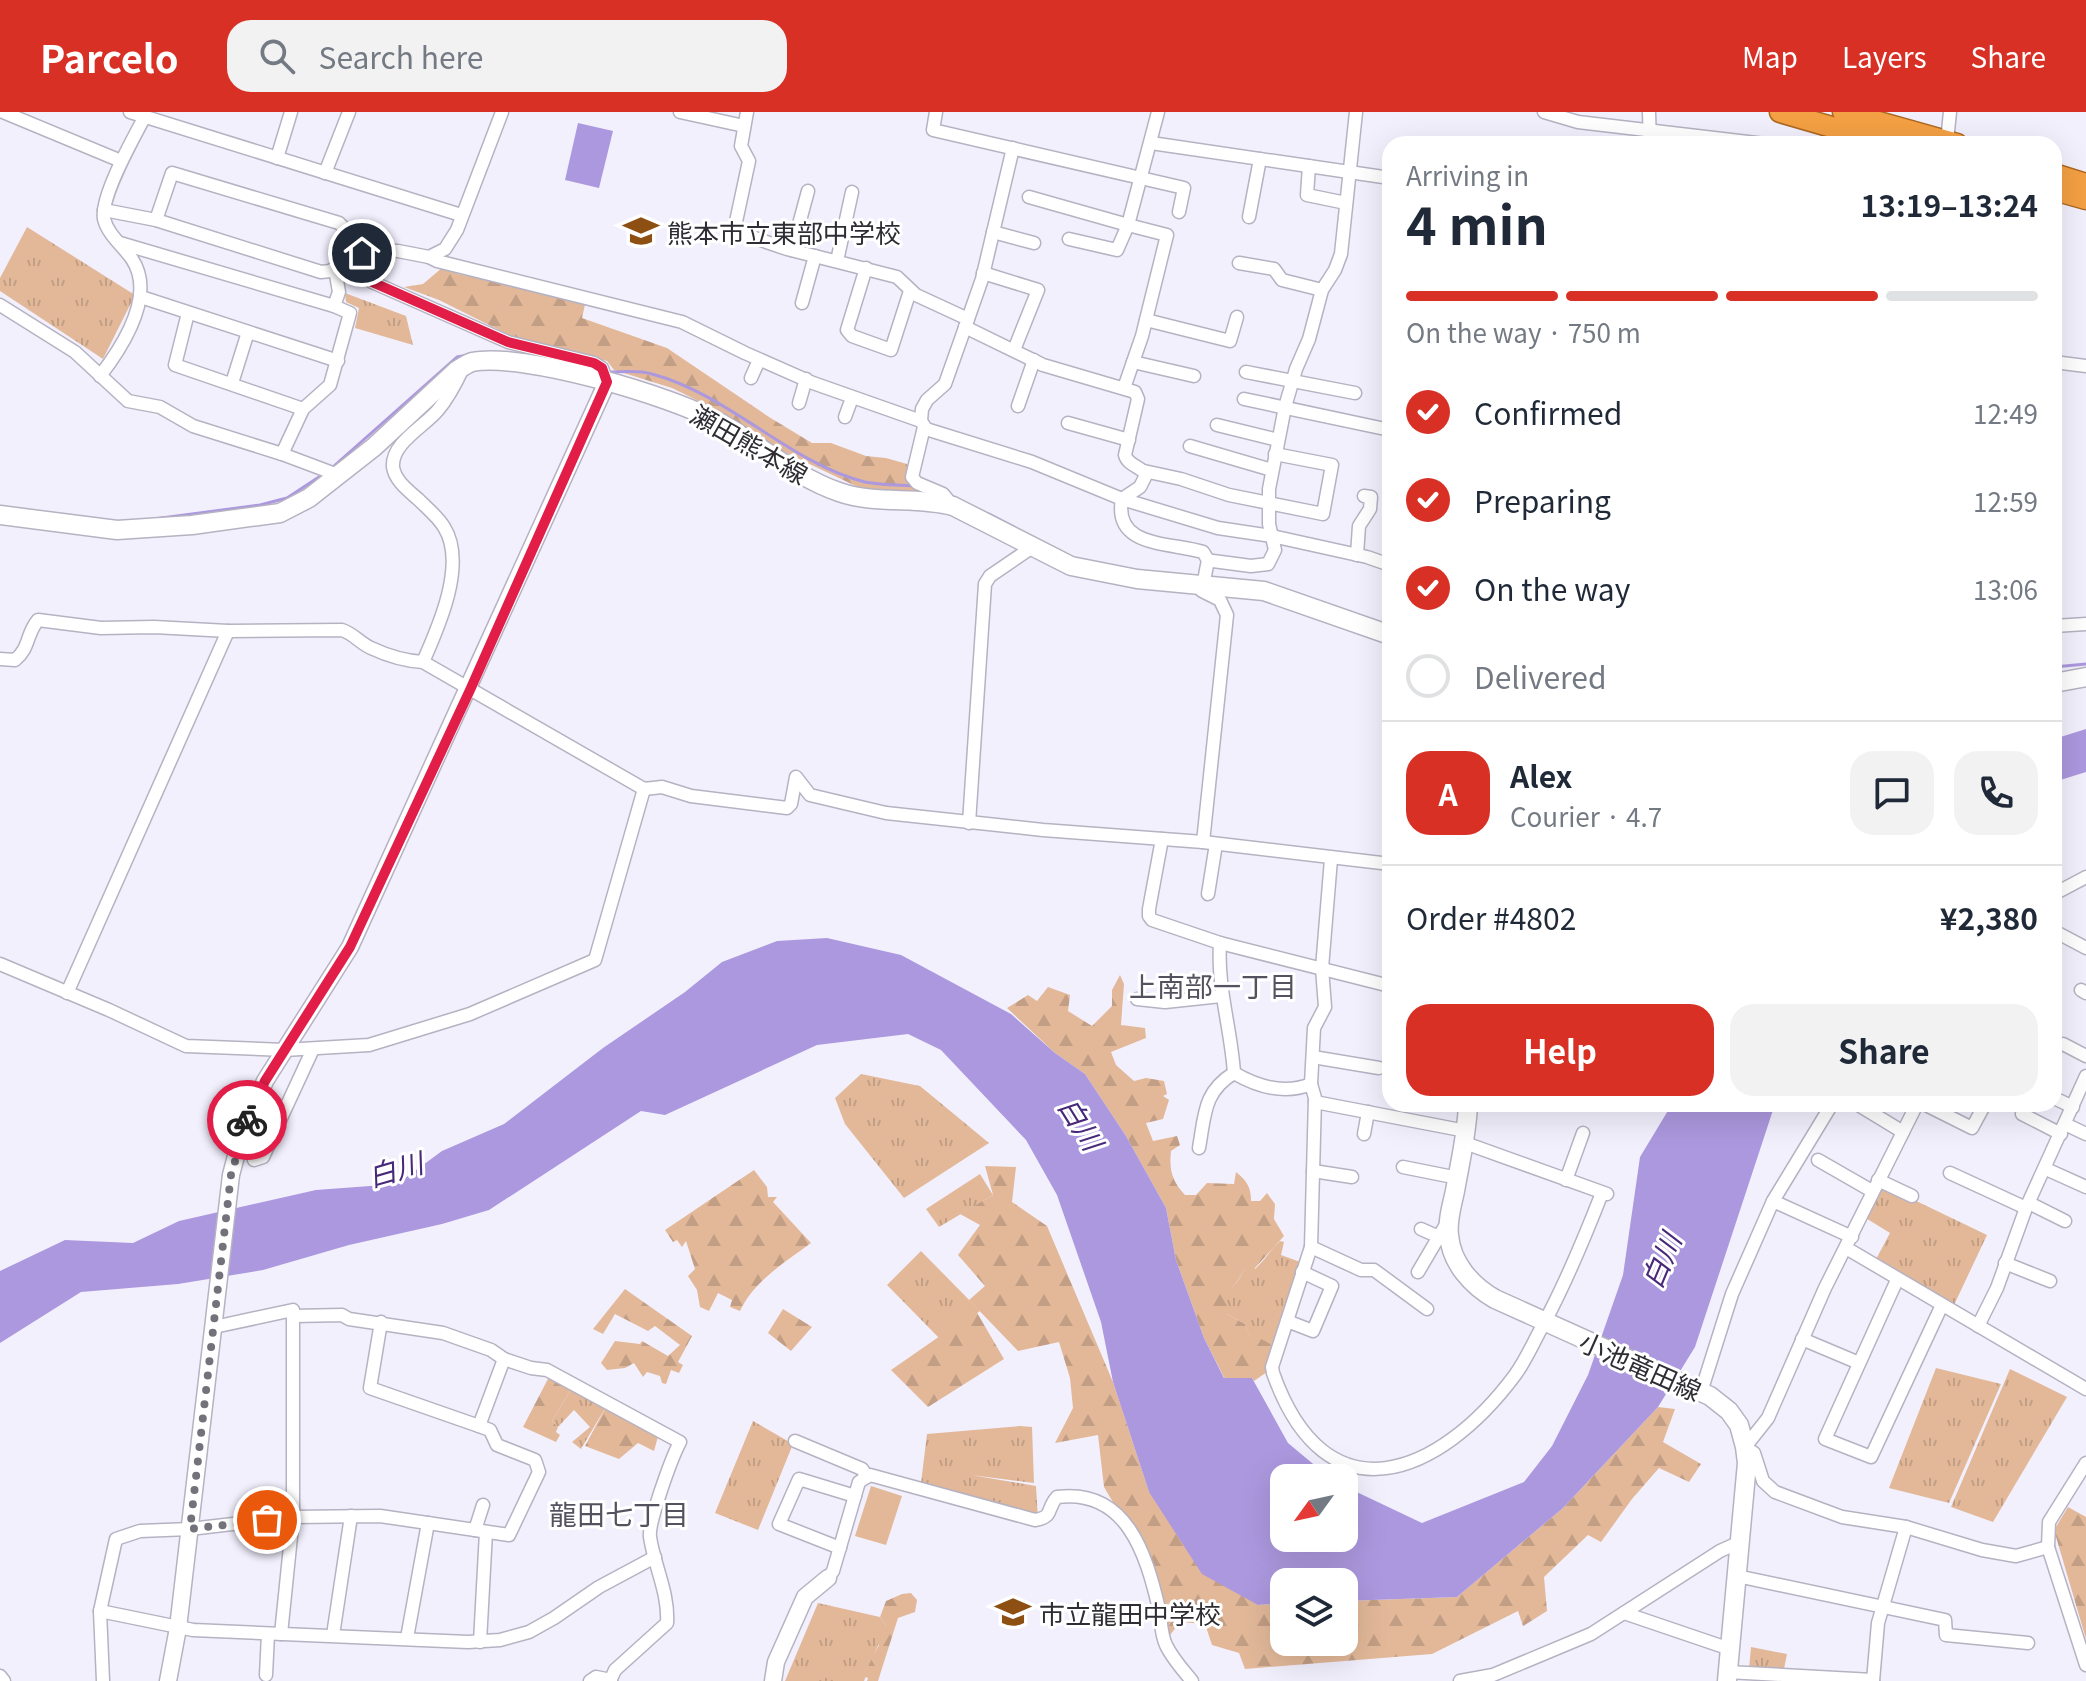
<!DOCTYPE html>
<meta charset="utf-8">
<style>
body{margin:0;font-family:Georgia,"Noto Sans JP",serif;background:#f2f2f3;color:#1f2937;height:100vh;display:flex;flex-direction:column;font-size:30px;white-space:nowrap}
*{box-sizing:border-box;margin:0}
p{font-size:26px;color:#747a83}
.icon{flex:none;width:44px;height:44px;fill:none;stroke:currentColor;stroke-width:2;stroke-linecap:round;stroke-linejoin:round}
.map{position:relative;flex:1;overflow:hidden}
.drawer{position:absolute;left:1382px;top:24px;width:680px;height:976px;display:flex;flex-direction:column;background:#fff;border-radius:24px;box-shadow:0 8px 32px #0002}
.drawer>*{flex:none}
.needle{width:52px;rotate:237deg}
.fabs{position:absolute;left:1270px;top:1352px;display:grid;gap:16px}
.fabs a{display:grid;place-items:center;width:88px;height:88px;border-radius:16px;background:#fff;box-shadow:0 8px 32px #0002;font-size:40px}
.pin{position:absolute;display:grid;place-items:center;width:68px;height:68px;color:#fff;margin:-34px;border:4px solid #fff;border-radius:50%;box-shadow:0 2px 8px #0007}
.courier{position:absolute;display:grid;place-items:center;width:80px;height:80px;margin:-40px;border:6px solid #e11d48;border-radius:50%;background:#fff;color:#222;box-shadow:0 2px 10px #0007}
.headline em{font-style:normal;font-weight:700}
.headline div{display:flex;flex-direction:column-reverse}
.headline{display:flex;align-items:center;justify-content:space-between;height:136px;padding:0 24px}
h1{font-size:52px;font-weight:700;line-height:60px}
.bar{display:grid;grid-template-columns:repeat(4,1fr);gap:12px 8px;align-content:center;height:96px;padding:0 24px}
.bar i{height:10px;border-radius:6px;background:#e0e1e3}
.bar .selected{background:#d93025}
.bar p{grid-column:span 4}
.line{display:flex;align-items:center;gap:20px;padding:0 24px;border-top:2px solid #e0e1e3}
.line div{flex:1}
.round{display:grid;place-items:center;flex:none;width:84px;height:84px;border-radius:24px;background:#f2f2f3}
ol{padding:0 24px;list-style:none}
li{display:flex;align-items:center;gap:24px;height:88px}
li p{margin-inline-start:auto}
li .icon{padding:8px;border-radius:50%;background:#d93025;color:#fff;stroke-width:4}
li:last-child{color:#747a83}
li i{width:44px;height:44px;border:4px solid #e0e1e3;border-radius:50%}
.primary-button{display:flex;gap:16px;margin-top:auto;padding:16px 24px}
.primary-button a{flex:1;height:92px;border-radius:24px;background:#d93025;color:#fff;font-size:32px;font-weight:700;line-height:92px;text-align:center}
.primary-button a+a{background:#f2f2f3;color:#1f2937}
header{display:flex;align-items:center;gap:48px;box-sizing:border-box;height:112px;padding:0 40px;background:#d93025;color:#fff}
header strong{font-size:38px}
nav{display:flex;gap:44px;margin-inline-start:auto;font-size:28px}
.search{width:560px;height:72px;background:#f2f2f3;display:flex;align-items:center;gap:20px;box-sizing:border-box;padding:0 28px;border-radius:24px;color:#747a83;font-size:30px}
.map>svg:first-child{display:block}
</style>
<header>
<strong>Parcelo</strong>
<div class="search"><svg class="icon" aria-label="search" viewBox="0 0 24 24"><circle cx="10" cy="10" r="6"/><path d="M15 15l6 6"/></svg>Search here</div>
<nav><a>Map</a><a>Layers</a><a>Share</a></nav>
</header>
<div class="map">
<svg width="2086" height="1569" viewBox="0 0 2086 1569">
<defs>
<pattern id="grass-tufts" width="24" height="20" patternUnits="userSpaceOnUse" patternTransform="scale(2)"><rect width="24" height="20" fill="#e2b899"/><path d="M3 7l-1-3M5 7V3M7 7l1-3M15 17l-1-3M17 17v-4M19 17l1-3" fill="none" stroke="#c29e84"/></pattern>
<pattern id="forest-firs" width="22" height="20" patternUnits="userSpaceOnUse" patternTransform="scale(2)"><rect width="22" height="20" fill="#e2b899"/><path d="M5 1l3.5 6h-7zM16 11l3.5 6h-7z" fill="#c29e84"/></pattern>
</defs>
<rect width="100%" height="100%" fill="#f3f0fe"/>
<g fill="url(#grass-tufts)">
<polygon points="27,115 135,183 103,247 0,179 0,166"/>
<polygon points="345,181 406,204 413,233 355,216 359,196 346,190"/>
<polygon points="861,962 920,974 989,1031 904,1086 845,1012 835,986"/>
<polygon points="980,1062 993,1083 939,1115 926,1097"/>
<polygon points="1881,1072 1987,1123 1954,1193 1875,1149 1890,1121 1864,1105"/>
<path d="M1280,1129l4,1 -3,13 22,8 -28,80 -23,-1 -7,-18 -18,-10v-25c13,-4 13,-18 24,-26l4,6c10,-9 15,-19 25,-28z"/>
<polygon points="921,1139 980,1199 941,1228 887,1173"/>
<polygon points="1936,1256 2001,1272 1949,1391 1889,1376"/>
<polygon points="2010,1257 2067,1285 1993,1410 1951,1395"/>
<polygon points="573,1274 607,1293 581,1337 572,1330 590,1315 574,1298 558,1315 552,1309"/>
<polygon points="753,1309 793,1332 758,1418 715,1401"/>
<polygon points="1020,1314 1032,1315 1034,1371 971,1363 1036,1374 1038,1407 920,1379 927,1322"/>
<polygon points="818,1491 880,1505 886,1513 864,1569 785,1569"/>
<polygon points="1751,1535 1787,1542 1783,1562 1749,1557"/>
</g>
<g fill="url(#forest-firs)">
<polygon points="443,155 458,162 586,188 582,206 667,236 769,305 812,331 831,331 866,344 886,346 907,352 907,366 925,380 883,380 862,377 778,337 723,301 672,276 614,258 607,249 517,227 439,188 404,175 423,172"/>
<path d="M1120,863l4,9 -3,41 24,3 1,10 -35,14 5,13 18,16 12,-3 18,3 3,13 -4,2 6,4 -6,19 -17,4 7,18 24,-5 3,9 -9,6c-2,19 1,30 14,44h11l11,-12 27,1 2,-12c11,9 15,15 15,29h9l7,-8 8,11 -1,15 10,17 -30,33 -3,-5c-11,7 -12,21 -24,26v24l18,10 7,17 5,-4 12,6 3,-5 3,5 -8,29 -13,9 -2,-3 -27,1 -21,-41 -28,-78 -10,-52 -40,-72 -41,-62 -30,-21 -48,-45 21,-13 9,6 11,-14 22,8 -2,16 24,15 20,-20v-16z"/>
<polygon points="985,1054 1016,1055 1012,1090 1047,1114 1113,1270 1149,1380 1258,1493 1284,1491 1284,1530 1344,1530 1344,1489 1457,1485 1563,1396 1658,1295 1675,1297 1663,1330 1701,1352 1689,1370 1659,1356 1632,1387 1601,1430 1588,1423 1544,1465 1547,1499 1523,1514 1518,1499 1432,1542 1245,1557 1239,1541 1212,1533 1205,1512 1180,1510 1164,1531 1144,1443 1104,1375 1098,1323 1055,1331 1073,1296 1070,1266 1059,1230 1018,1239 969,1188 985,1174 958,1143 980,1113 960,1102 993,1083"/>
<path d="M754,1058l13,17 1,10h9l-4,5 38,41c-26,19 -58,39 -71,68l-10,-4 2,-7 -14,-7 -9,18 -9,-4 -3,-17 -9,-14 7,-7 -9,-28 -4,6 -5,-7 -4,2 -8,-12z"/>
<polygon points="625,1177 692,1224 678,1250 683,1253 679,1261 671,1258 666,1272 662,1271 660,1264 647,1260 643,1265 634,1251 625,1256 607,1258 601,1251 615,1229 640,1232 642,1229 668,1244 680,1233 655,1214 648,1219 615,1202 603,1222 593,1217"/>
<polygon points="783,1197 812,1215 791,1239 768,1221"/>
<polygon points="976,1199 1004,1247 928,1295 891,1258"/>
<polygon points="550,1263 573,1274 552,1309 558,1315 556,1320 560,1323 556,1330 523,1315"/>
<polygon points="607,1293 659,1321 654,1339 638,1331 619,1347 585,1334"/>
<polygon points="2068,1395 2086,1405 2086,1527 2054,1418"/>
<polygon points="911,1481 917,1488 915,1500 898,1506 878,1569 867,1569 868,1566 863,1564 879,1533 876,1525 886,1513 880,1505 886,1489 902,1482"/>
</g>
<polygon fill="#e2b899" points="871,1374 902,1384 886,1433 855,1424"/>
<g fill="#ac98de">
<polygon points="578,11 613,19 599,76 565,68"/>
<polygon points="2086,617 2086,660 2054,670 2054,627"/>
<polygon points="827,826 901,843 1011,902 1055,941 1085,962 1126,1024 1166,1096 1176,1148 1204,1226 1224,1266 1252,1266 1288,1331 1330,1366 1284,1366 1284,1426 1344,1426 1344,1374 1422,1411 1524,1370 1552,1334 1588,1263 1623,1163 1640,1045 1672,992 1775,992 1695,1235 1658,1295 1563,1396 1457,1485 1344,1489 1344,1470 1284,1470 1284,1491 1258,1493 1202,1462 1149,1380 1113,1270 1101,1210 1057,1083 1026,1028 941,938 908,922 817,933 665,1003 641,999 489,1098 442,1112 349,1133 263,1158 178,1172 81,1180 0,1231 0,1159 65,1128 133,1131 179,1109 316,1078 397,1072 442,1039 504,1012 603,936 685,880 722,850 777,829"/>
</g>
<g fill="none" stroke-linecap="round" stroke-linejoin="round">
<g stroke="#ac98de" stroke-width="3">
<path d="M609,260c14,0 30,-2 43,2 78,21 137,89 213,108 16,3 34,3 49,4"/>
<polyline points="334,354 457,245 468,243"/>
<polyline points="989,402 1014,415"/>
<polyline points="154,407 260,393 287,386 319,365"/>
<polyline points="2054,555 2086,552"/>
</g>
<g stroke="#b6b2c2" stroke-width="15">
<g id="minor">
<polyline points="3,0 121,49"/>
<polyline points="130,0 461,103"/>
<polyline points="680,0 744,14"/>
<polyline points="747,0 741,34 749,49 734,119 787,137 897,165 916,183 968,207 945,272 927,288 922,297 921,309 926,317 1032,350 1122,387 1218,416 1272,424 1367,445 1390,453"/>
<polyline points="936,0 933,18 1184,76 1179,100"/>
<polyline points="1544,0 1578,10 1765,32"/>
<polyline points="1649,0 1650,32"/>
<polyline points="1947,29 1950,0"/>
<polyline points="1151,31 1390,66"/>
<polyline points="277,46 291,0"/>
<polyline points="1309,54 1307,83 1346,91"/>
<polyline points="325,61 349,0"/>
<polyline points="1029,85 1128,113 1117,138 1069,127"/>
<polyline points="104,98 156,108 321,160 330,159 351,145 375,138 398,139 429,145 445,137 457,118 502,0"/>
<polyline points="1249,105 1260,47"/>
<polyline points="156,108 172,61 339,111 347,119 351,145"/>
<polyline points="993,120 1034,131"/>
<polyline points="120,131 334,194"/>
<polyline points="375,138 364,153 367,165 372,170 508,230 594,251 602,256 607,270"/>
<polyline points="792,138 808,79"/>
<polyline points="429,145 437,149 682,210 745,241 813,271 921,309"/>
<polyline points="837,149 852,80"/>
<polyline points="1239,151 1274,157 1282,168 1322,178"/>
<polyline points="866,156 847,218 852,224 891,238 910,179"/>
<polyline points="983,161 1038,178 1014,238"/>
<polyline points="141,185 338,249"/>
<polyline points="802,191 815,144"/>
<polyline points="0,193 75,240 128,289 160,295 193,314 282,342 338,363"/>
<polyline points="188,201 175,253 303,297"/>
<polyline points="968,207 982,167 1013,36"/>
<polyline points="1146,208 1230,229 1237,205"/>
<path d="M965,215l78,38 92,27 3,7 -13,56c3,11 16,11 21,20l-6,12 -18,12c-9,49 48,43 81,53l5,8 5,1 38,5 17,-2 7,-14 -6,-26v-35l16,-82 11,-38 13,-30 13,-49 13,-20 6,-16 15,-142"/>
<polyline points="1133,250 1194,264"/>
<polyline points="2054,250 2086,254"/>
<polyline points="1246,260 1355,281"/>
<path d="M100,264c23,-30 56,-81 32,-117 -9,-13 -24,-24 -28,-40 -4,-22 29,-80 40,-101"/>
<polyline points="751,266 759,248"/>
<polyline points="232,271 248,220"/>
<polyline points="1124,276 1142,224 1167,123 1128,113 1158,0"/>
<polyline points="1244,287 1390,318"/>
<polyline points="799,291 806,267"/>
<polyline points="1018,294 1034,248"/>
<polyline points="845,305 852,286"/>
<polyline points="1068,311 1129,328"/>
<polyline points="1217,313 1278,328"/>
<polyline points="924,315 912,365 917,371 943,382 953,394"/>
<polyline points="1190,334 1272,358"/>
<polyline points="282,342 303,297 330,273 350,201 334,194 339,180 335,157"/>
<polyline points="1144,359 1181,367 1229,383 1323,402 1332,353 1275,342"/>
<polyline points="1357,443 1359,414 1370,397 1371,385 1364,384"/>
<polyline points="2054,514 2086,512"/>
<path d="M0,547l15,1c15,-12 11,-26 23,-40l63,8 53,-1 74,4 114,-1c12,4 18,13 29,18 15,7 35,13 52,14l221,127 18,-2 29,9 96,12 4,-4 5,-27 14,18 76,18 157,17 160,12 187,22"/>
<path d="M423,550c16,-36 44,-99 21,-135 -6,-10 -17,-19 -25,-27 -10,-9 -24,-19 -26,-33 -2,-24 32,-41 45,-57 11,-13 18,-27 25,-42"/>
<polyline points="969,711 985,472 990,464 1034,434"/>
<polyline points="1162,727 1149,797 1149,804 1152,808 1220,831 1390,874"/>
<polyline points="1203,730 1227,503 1220,488 1202,479 1208,448"/>
<polyline points="1331,747 1322,856 1325,895 1314,916 1311,972 1315,986 1311,1135 1361,1158 1374,1158 1427,1197"/>
<polyline points="1208,782 1216,732"/>
<polyline points="2054,782 2086,765"/>
<polyline points="2054,819 2086,836"/>
<path d="M1220,831c-3,45 11,85 14,130 24,14 50,22 77,11"/>
<polyline points="0,852 109,898 186,934 284,938 369,933 470,902 595,848 644,677"/>
<polyline points="2081,878 2086,881"/>
<polyline points="67,881 228,519"/>
<polyline points="1137,887 1165,890 1221,884"/>
<polyline points="2063,932 2086,944"/>
<polyline points="1313,945 1379,956"/>
<polyline points="2054,986 2073,995"/>
<polyline points="1315,990 1466,1019"/>
<polyline points="1857,992 1903,1020"/>
<polyline points="1917,992 1825,1176 1768,1306 1745,1335 1754,1341 1763,1369 1775,1380 1842,1405 1906,1415 1982,1438 2016,1444 2048,1435"/>
<polyline points="1924,992 1972,1016 1985,992"/>
<polyline points="2022,1002 2061,1022"/>
<polyline points="2065,1012 2086,1022"/>
<polyline points="1364,1022 1368,1000"/>
<polyline points="1465,1031 1607,1082"/>
<path d="M1199,1036c6,-33 4,-56 35,-75"/>
<polyline points="254,1048 263,1045 313,937"/>
<polyline points="1818,1048 1872,1079"/>
<polyline points="1403,1055 1458,1066"/>
<polyline points="2046,1057 2086,1075"/>
<polyline points="1313,1059 1352,1065"/>
<polyline points="1950,1061 2026,1096"/>
<polyline points="1566,1068 1583,1021"/>
<polyline points="1878,1068 1912,1084"/>
<polyline points="1773,1089 1852,1125"/>
<polyline points="2029,1091 2065,1109"/>
<polyline points="1421,1117 1439,1125"/>
<path d="M1311,1135l-39,120 1,6c53,150 167,103 242,2 11,-15 18,-32 27,-48 24,-44 42,-88 60,-134"/>
<polyline points="1846,1136 2086,1277"/>
<polyline points="2005,1151 2050,1169"/>
<polyline points="1418,1160 1448,1109"/>
<polyline points="1897,1168 1825,1327 1871,1345 1942,1193"/>
<path d="M294,1204l48,-1 7,4 94,14 48,17 13,9 27,9 16,2 133,72c-8,15 -32,80 -30,95 4,28 19,56 17,86l-52,47 -5,11"/>
<polyline points="1287,1209 1313,1219 1332,1174 1302,1160"/>
<polyline points="381,1210 370,1276 479,1314 504,1247"/>
<polyline points="1978,1214 1997,1176 2026,1096 2086,964"/>
<polyline points="214,1215 293,1198 293,1405 281,1522"/>
<polyline points="1802,1227 1859,1251"/>
<polyline points="1701,1280 1732,1182 1773,1089 1832,992"/>
<polyline points="795,1329 862,1357 867,1365"/>
<polyline points="2086,1351 2049,1410 2048,1435 2086,1553"/>
<polyline points="475,1418 483,1393"/>
<polyline points="840,1436 779,1412 799,1367 855,1384"/>
<polyline points="1737,1464 1945,1508 1946,1523 2028,1531"/>
<path d="M828,1466l5,-7 26,-89 11,-7 165,45c19,-3 11,-11 22,-23 69,-9 89,56 102,112 2,11 2,26 7,36 6,13 17,25 26,36"/>
<polyline points="100,1499 193,1518 468,1530 500,1528 529,1520 554,1506 599,1475 655,1445"/>
<polyline points="1624,1501 1730,1537"/>
<polyline points="333,1523 351,1404"/>
<polyline points="407,1526 428,1411"/>
<polyline points="480,1530 486,1420"/>
<polyline points="1728,1560 1873,1568"/>
<polyline points="266,1563 268,1522"/>
<polyline points="0,1564 4,1569"/>
<polyline points="103,1569 100,1499 116,1427 140,1419 190,1417 293,1405 380,1404 509,1423 539,1360 535,1348 497,1333 490,1318 479,1314"/>
<polyline points="590,1569 596,1565 611,1568"/>
<polyline points="1460,1569 1493,1563 1591,1522 1720,1439 1740,1430"/>
<polyline points="1873,1569 1878,1511 1906,1415"/>
</g>
</g>
<g stroke="#b6b2c2" stroke-width="19">
<g id="tertiary">
<polyline points="168,1569 178,1516 231,1063 241,1025 265,969 350,835 607,270"/>
<polyline points="773,1569 776,1550 805,1485 828,1466"/>
</g>
</g>
<g stroke="#b6b2c2" stroke-width="21">
<g id="secondary">
<path d="M0,403l117,15 75,-5 88,-12 29,-15 65,-51 82,-76c5,-3 10,-7 16,-9 51,-10 200,34 246,60 41,22 77,55 121,70 37,13 77,4 114,14l118,60 66,13 127,12 126,44"/>
<polyline points="2054,571 2086,565"/>
<path d="M1468,992c-1,30 -8,58 -13,87 -3,14 -8,30 -6,44 2,28 23,51 46,64l215,97 19,15 10,14 6,22 2,16 -20,218"/>
</g>
</g>
<g stroke="#ad6820" stroke-width="23">
<g id="trunk">
<polyline points="1780,0 1890,32"/>
<polyline points="1843,0 1957,32"/>
<polyline points="2054,62 2086,72"/>
<polyline points="2054,78 2086,87"/>
</g>
</g>
<use href="#minor" stroke="#fff" stroke-width="12"/>
<use href="#tertiary" stroke="#fff" stroke-width="16"/>
<use href="#secondary" stroke="#fff" stroke-width="18"/>
<use href="#trunk" stroke="#f4a044" stroke-width="20"/>
</g>
<g fill="none" stroke-linecap="round" stroke-linejoin="round">
<polyline stroke="#73717a" stroke-width="8" stroke-dasharray="0 14.4" points="247,1008 231,1063 190,1417 267,1408"/>
<polyline stroke="#e11d48" stroke-width="10" points="247,1008 265,969 350,835 470,578 607,270 602,256 594,251 508,230 372,170 367,165 364,153 375,138 362,141"/>
</g>
<defs>
<g id="school-bare" transform="scale(2.76)"><path d="M0-5L7-2L0 1L-7-2ZM-4 1L0 2.5L4 1V4Q0 6-4 4Z" fill="#8d4f12" stroke="#fff" stroke-width="2.5" paint-order="stroke"/></g>
</defs>
<g fill-rule="evenodd">
<use href="#school-bare" x="641" y="119"/>
<use href="#school-bare" x="1013" y="1500"/>
</g>
<g text-anchor="middle" dominant-baseline="central" stroke-width="6" stroke-linejoin="round" paint-order="stroke">
<g font-size="26" fill="#2e2d33" stroke="#fff" text-anchor="start">
<text x="667" y="119">熊本市立東部中学校</text>
<text x="1039" y="1500">市立龍田中学校</text>
</g>
<g font-size="26" fill="#2e2d33" stroke="#fff">
<text transform="translate(750 331) rotate(30)">瀬田熊本線</text>
<text transform="translate(1641 1253) rotate(24)">小池竜田線</text>
</g>
<g font-size="28" fill="#555260" stroke="#fff">
<text x="1213" y="873">上南部一丁目</text>
<text x="619" y="1401">龍田七丁目</text>
</g>
<g font-size="28" font-style="italic" fill="#472879" stroke="#fff">
<text transform="translate(1082 1011) rotate(58)">白川</text>
<text transform="translate(395 1056) rotate(-16)">白川</text>
<text transform="translate(1660 1148) rotate(-67)">白川</text>
</g>
</g>
</svg>
<div class="fabs">
<a><svg class="needle" viewBox="-14 -14 28 28"><path d="M0-13l5 13h-10z" fill="#e53935"/><path d="M0 13l5-13h-10z" fill="#747a83"/></svg></a>
<a><svg class="icon" aria-label="layers" viewBox="0 0 24 24"><path d="M12 4l9 5-9 5-9-5zM3 14l9 5 9-5"/></svg></a>
</div>
<div class="pin" style="left:267px;top:1408px;background:#ea580c"><svg class="icon" aria-label="bag" viewBox="0 0 24 24"><path d="M5 8h14l-1 12H6zM9 8a3 3 0 0 1 6 0"/></svg></div>
<div class="pin" style="left:362px;top:141px;background:#1f2937"><svg class="icon" aria-label="home" viewBox="0 0 24 24"><path d="M3 11l9-7 9 7M6 9v11h12V9"/></svg></div>
<div class="courier" style="left:247px;top:1008px"><svg class="icon" aria-label="bike" viewBox="0 0 24 24"><circle cx="6" cy="16" r="4"/><circle cx="18" cy="16" r="4"/><path d="M6 16l4-8h5l3 8M10 8l3 8H6M13 5h3"/></svg></div>
<section class="drawer">
<div class="headline"><div><h1>4 min</h1><p>Arriving in</p></div><em>13:19–13:24</em></div>
<div class="bar"><i class="selected"></i><i class="selected"></i><i class="selected"></i><i></i><p>On the way · 750 m</p></div>
<ol>
<li><svg class="icon" aria-label="check" viewBox="0 0 24 24"><path d="M5 12l5 5 9-10"/></svg>Confirmed<p>12:49</p></li>
<li><svg class="icon" aria-label="check" viewBox="0 0 24 24"><path d="M5 12l5 5 9-10"/></svg>Preparing<p>12:59</p></li>
<li><svg class="icon" aria-label="check" viewBox="0 0 24 24"><path d="M5 12l5 5 9-10"/></svg>On the way<p>13:06</p></li>
<li><i></i>Delivered</li>
</ol>
<div class="line" style="height:144px"><b class="round" style="background:#d93025;color:#fff">A</b><div><b>Alex</b><p>Courier · 4.7</p></div><a class="round"><svg class="icon" aria-label="chat" viewBox="0 0 24 24"><path d="M4 5h16v11H9l-5 4z"/></svg></a><a class="round"><svg class="icon" aria-label="phone" viewBox="0 0 24 24"><path d="M5 4h4l2 5-3 2q2 4 5 5l2-3 5 2v4C11 20 4 13 5 4z"/></svg></a></div>
<div class="line" style="height:104px"><div>Order #4802</div><b>¥2,380</b></div>
<div class="primary-button"><a>Help</a><a>Share</a></div>
</section>
</div>
